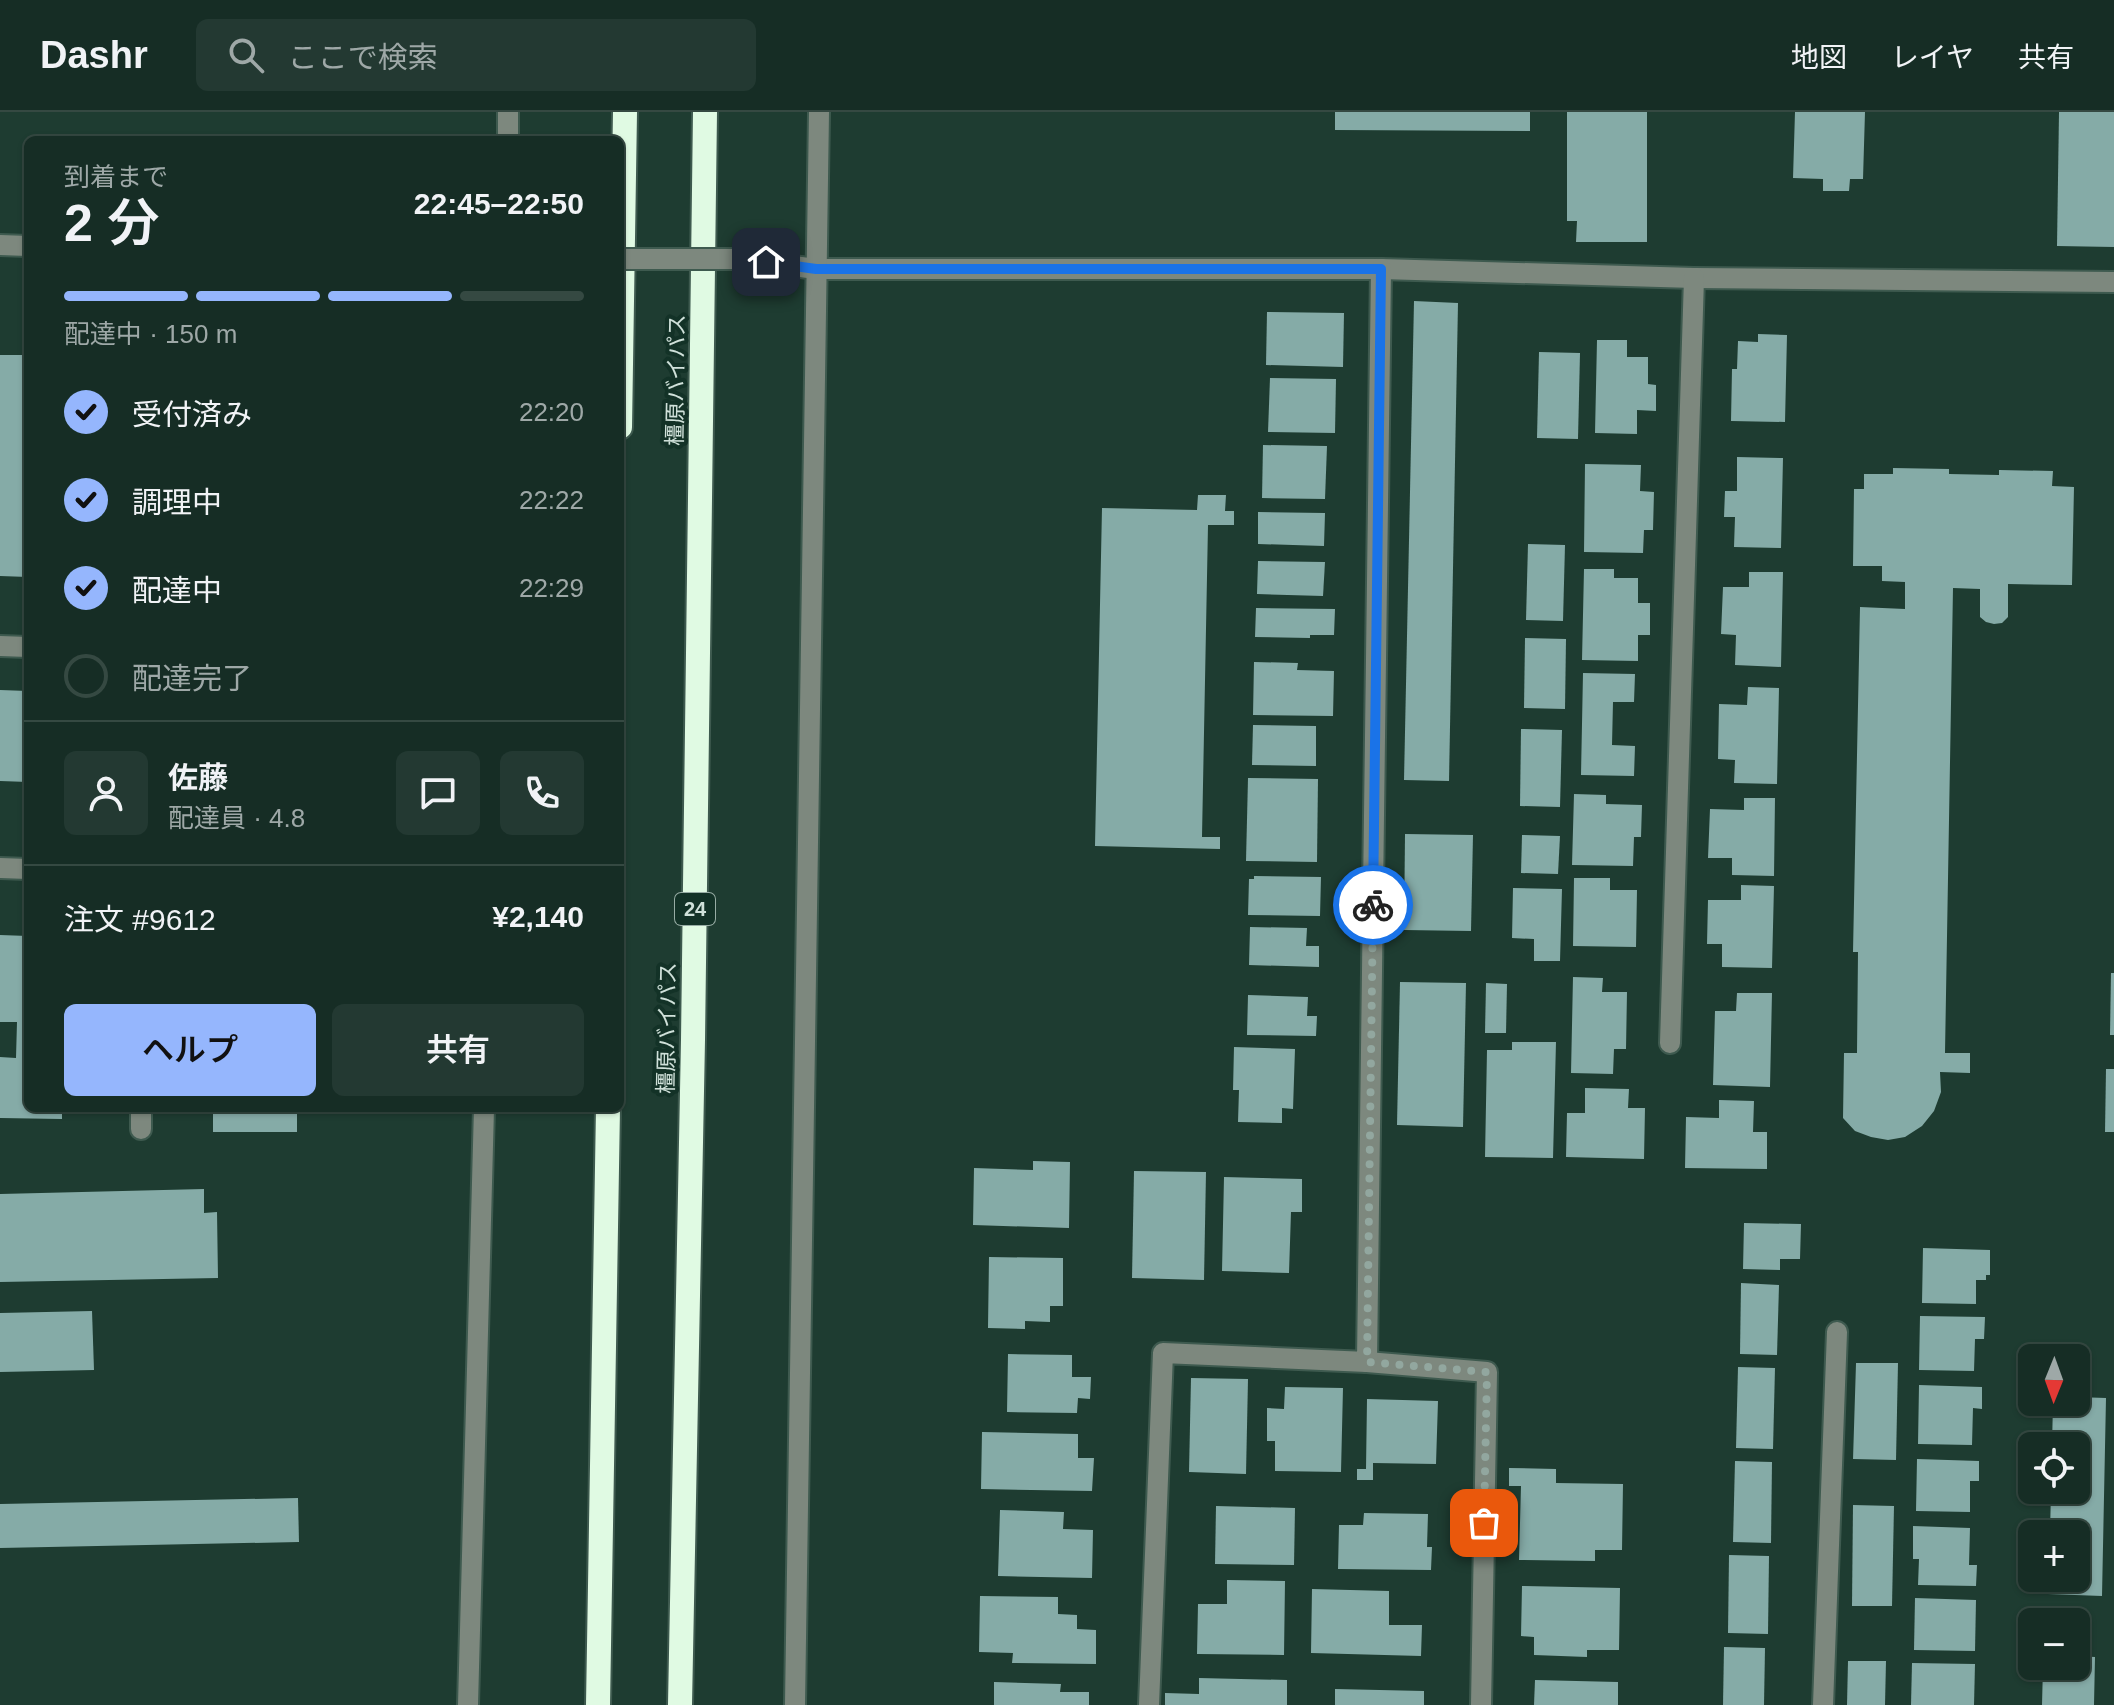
<!DOCTYPE html>
<html lang="ja">
<meta charset="utf-8">
<style>
body{margin:0;font-family:Helvetica,"Noto Sans JP",sans-serif;background:#233932;color:#f1f3f6;height:100vh;display:flex;flex-direction:column;font-size:30px;white-space:nowrap}
*{box-sizing:border-box;margin:0}
p{font-size:26px;color:#9ea8a7}
.icon{flex:none;width:44px;height:44px;fill:none;stroke:currentColor;stroke-width:2;stroke-linecap:round;stroke-linejoin:round}
.map{position:relative;flex:1;overflow:hidden}
.side{position:absolute;left:24px;top:24px;width:600px;height:976px;display:flex;flex-direction:column;background:#162d25;border-radius:12px;box-shadow:0 2px 6px #0004,0 0 0 2px #354942}
.side>*{flex:none}
.needle{width:52px;rotate:181deg}
.fabs{position:absolute;left:2018px;top:1232px;display:grid;gap:16px}
.fabs a{display:grid;place-items:center;width:72px;height:72px;border-radius:12px;background:#162d25;box-shadow:0 2px 6px #0004,0 0 0 2px #354942;font-size:40px}
.pin{position:absolute;display:grid;place-items:center;width:68px;height:68px;color:#fff;margin:-34px;border-radius:16px;box-shadow:0 4px 12px #0006}
.courier{position:absolute;display:grid;place-items:center;width:80px;height:80px;margin:-40px;border:6px solid #1a73e8;border-radius:50%;background:#fff;color:#222;box-shadow:0 2px 10px #0007}
.head em{font-style:normal;font-weight:600}
.head div{display:flex;flex-direction:column-reverse}
.head{display:flex;align-items:center;justify-content:space-between;height:136px;padding:0 40px}
h1{font-size:52px;font-weight:600;line-height:60px}
.bar{display:grid;grid-template-columns:repeat(4,1fr);gap:12px 8px;align-content:center;height:96px;padding:0 40px}
.bar i{height:10px;border-radius:6px;background:#354942}
.bar .selected{background:#95b6fd}
.bar p{grid-column:span 4}
.line{display:flex;align-items:center;gap:20px;padding:0 40px;border-top:2px solid #354942}
.line div{flex:1}
.round{display:grid;place-items:center;flex:none;width:84px;height:84px;border-radius:12px;background:#233932}
ol{padding:0 40px;list-style:none}
li{display:flex;align-items:center;gap:24px;height:88px}
li p{margin-inline-start:auto}
li .icon{padding:8px;border-radius:50%;background:#95b6fd;color:#111;stroke-width:4}
li:last-child{color:#9ea8a7}
li i{width:44px;height:44px;border:4px solid #354942;border-radius:50%}
.cta{display:flex;gap:16px;margin-top:auto;padding:16px 40px}
.cta a{flex:1;height:92px;border-radius:12px;background:#95b6fd;color:#111;font-size:32px;font-weight:600;line-height:92px;text-align:center}
.cta a+a{background:#233932;color:#f1f3f6}
header{display:flex;align-items:center;gap:48px;box-sizing:border-box;height:112px;padding:0 40px;background:#162d25;border-bottom:2px solid #354942}
header strong{font-size:38px}
nav{display:flex;gap:44px;margin-inline-start:auto;font-size:28px}
.search{width:560px;height:72px;background:#233932;display:flex;align-items:center;gap:20px;box-sizing:border-box;padding:0 28px;border-radius:12px;color:#9ea8a7;font-size:30px}
.map>svg:first-child{display:block}
</style>
<header>
<strong>Dashr</strong>
<div class="search"><svg class="icon" aria-label="search" viewBox="0 0 24 24"><circle cx="10" cy="10" r="6"/><path d="M15 15l6 6"/></svg>ここで検索</div>
<nav><a>地図</a><a>レイヤ</a><a>共有</a></nav>
</header>
<div class="map">
<svg width="2114" height="1593" viewBox="0 0 2114 1593">
<rect width="100%" height="100%" fill="#1e3c31"/>
<g fill="#85aba7">
<polygon points="1335,0 1530,0 1530,19 1335,18"/>
<polygon points="1567,0 1647,0 1647,130 1576,130 1577,109 1567,109"/>
<polygon points="1795,0 1865,0 1863,67 1850,67 1849,79 1823,79 1823,67 1793,66"/>
<polygon points="2059,0 2114,0 2114,135 2057,134"/>
<polygon points="1414,189 1458,191 1449,669 1404,668"/>
<polygon points="1267,200 1344,201 1343,255 1266,253"/>
<polygon points="1758,222 1787,223 1785,310 1731,309 1732,257 1737,257 1738,229 1758,230"/>
<polygon points="1597,228 1627,228 1627,245 1648,245 1648,272 1656,273 1656,299 1637,298 1637,322 1595,321"/>
<polygon points="1539,240 1580,241 1578,327 1537,326"/>
<polygon points="0,243 28,243 28,465 0,464"/>
<polygon points="1270,266 1336,267 1335,321 1268,320"/>
<polygon points="1263,333 1327,334 1325,387 1262,386"/>
<polygon points="1737,345 1783,346 1781,436 1734,435 1735,405 1724,405 1725,379 1737,379"/>
<polygon points="1585,352 1641,353 1640,379 1654,380 1653,418 1644,418 1643,441 1584,440"/>
<polygon points="1893,356 1949,357 1949,362 1999,363 1999,358 2053,359 2052,374 2074,375 2072,473 2008,472 2008,505 2002,511 1994,512 1986,510 1980,505 1980,477 1953,476 1945,941 1970,941 1970,961 1940,960 1941,980 1934,999 1922,1014 1905,1025 1888,1028 1871,1025 1855,1019 1843,1006 1844,941 1857,941 1858,840 1853,840 1860,495 1905,497 1905,470 1882,469 1882,454 1853,454 1854,377 1864,377 1864,362 1893,362"/>
<polygon points="1198,383 1226,383 1225,399 1234,399 1234,413 1208,413 1202,725 1220,725 1220,737 1095,734 1102,396 1197,398"/>
<polygon points="1258,400 1325,401 1324,434 1258,432"/>
<polygon points="1528,432 1565,433 1563,509 1526,508"/>
<polygon points="1258,449 1325,450 1323,484 1257,482"/>
<polygon points="1584,457 1614,457 1614,466 1638,466 1638,491 1650,491 1650,523 1638,523 1638,549 1582,548"/>
<polygon points="1749,460 1783,460 1781,555 1735,553 1736,523 1721,522 1723,475 1749,475"/>
<polygon points="1256,496 1335,497 1334,523 1310,523 1310,526 1255,525"/>
<polygon points="1525,526 1566,527 1565,597 1524,596"/>
<polygon points="1254,550 1298,551 1297,558 1334,559 1333,604 1253,603"/>
<polygon points="1583,561 1635,562 1634,590 1613,590 1612,633 1635,634 1634,664 1581,663"/>
<polygon points="1748,575 1779,576 1777,672 1734,671 1735,648 1718,647 1719,592 1747,593"/>
<polygon points="0,578 28,579 28,670 0,669"/>
<polygon points="1253,613 1316,614 1316,654 1252,653"/>
<polygon points="1521,617 1562,618 1560,695 1520,694"/>
<polygon points="1248,666 1318,667 1317,750 1246,749"/>
<polygon points="1574,682 1606,683 1606,692 1642,693 1641,725 1634,725 1633,754 1572,753"/>
<polygon points="1744,686 1775,686 1774,764 1732,763 1732,746 1708,746 1710,697 1744,698"/>
<polygon points="1405,722 1473,723 1471,819 1404,818"/>
<polygon points="1522,723 1560,724 1558,762 1521,761"/>
<polygon points="1254,764 1321,765 1320,804 1248,803 1249,767 1254,767"/>
<polygon points="1574,766 1610,766 1610,778 1637,778 1636,835 1573,834"/>
<polygon points="1741,773 1774,774 1772,856 1722,855 1722,832 1707,832 1708,788 1741,788"/>
<polygon points="1513,776 1562,777 1560,849 1534,849 1534,827 1512,826"/>
<polygon points="1250,815 1307,816 1306,834 1319,834 1319,855 1249,853"/>
<polygon points="0,823 28,824 28,996 62,996 62,1007 0,1006 0,945 16,946 17,910 0,910"/>
<polygon points="2111,861 2114,861 2114,923 2110,923"/>
<polygon points="1573,865 1603,866 1602,880 1627,880 1626,937 1614,937 1613,962 1571,961"/>
<polygon points="1400,870 1466,871 1463,1015 1397,1013"/>
<polygon points="1486,871 1507,872 1506,921 1485,921"/>
<polygon points="1737,881 1772,881 1770,975 1713,973 1715,899 1736,899"/>
<polygon points="1248,883 1308,885 1307,904 1317,904 1316,924 1247,923"/>
<polygon points="1512,930 1556,930 1553,1046 1485,1045 1487,938 1512,938"/>
<polygon points="1234,935 1295,937 1293,997 1282,996 1282,1011 1238,1010 1239,978 1233,978"/>
<polygon points="2106,957 2114,957 2114,1020 2105,1020"/>
<polygon points="1585,976 1629,977 1628,996 1645,996 1644,1047 1566,1045 1567,1001 1585,1001"/>
<polygon points="1719,988 1754,989 1753,1020 1767,1020 1767,1057 1685,1056 1686,1005 1719,1006"/>
<rect x="213" y="996" width="84" height="24"/>
<polygon points="1033,1049 1070,1050 1069,1116 973,1113 974,1056 1033,1058"/>
<polygon points="1134,1059 1206,1060 1204,1168 1132,1166"/>
<polygon points="1224,1065 1302,1067 1302,1100 1291,1100 1289,1161 1222,1159"/>
<polygon points="204,1077 204,1101 217,1100 218,1166 0,1170 0,1082"/>
<polygon points="1744,1111 1801,1112 1800,1147 1780,1147 1780,1158 1743,1157"/>
<polygon points="1923,1136 1990,1138 1990,1163 1986,1163 1986,1168 1976,1168 1976,1192 1922,1191"/>
<polygon points="989,1145 1063,1146 1063,1194 1050,1194 1050,1210 1025,1209 1025,1217 988,1216"/>
<polygon points="1741,1171 1779,1173 1777,1243 1740,1242"/>
<polygon points="92,1199 94,1258 0,1260 0,1201"/>
<polygon points="1920,1204 1985,1205 1984,1227 1975,1227 1974,1259 1919,1258"/>
<polygon points="1008,1242 1072,1243 1072,1265 1091,1265 1090,1287 1078,1286 1077,1301 1007,1300"/>
<polygon points="1856,1251 1898,1251 1896,1348 1853,1347"/>
<polygon points="1738,1255 1775,1256 1773,1337 1736,1336"/>
<polygon points="1191,1266 1248,1267 1246,1362 1189,1360"/>
<polygon points="1919,1273 1982,1275 1982,1297 1973,1296 1972,1333 1918,1332"/>
<polygon points="1285,1275 1343,1276 1341,1360 1275,1359 1275,1329 1267,1329 1267,1296 1284,1297"/>
<polygon points="2076,1285 2106,1286 2102,1484 2048,1482 2049,1466 2076,1466 2076,1422 2050,1422 2051,1378 2076,1378 2076,1334 2052,1334 2053,1290 2076,1290"/>
<polygon points="1367,1287 1438,1289 1436,1352 1373,1351 1373,1368 1357,1368 1357,1357 1366,1357"/>
<polygon points="982,1320 1078,1322 1078,1346 1094,1346 1092,1379 981,1377"/>
<polygon points="1917,1347 1979,1349 1979,1369 1970,1369 1970,1400 1916,1399"/>
<polygon points="1735,1349 1772,1350 1771,1431 1733,1430"/>
<polygon points="1509,1356 1556,1357 1556,1371 1623,1372 1622,1438 1595,1438 1595,1449 1519,1448 1521,1374 1509,1374"/>
<polygon points="298,1386 299,1430 0,1436 0,1392"/>
<polygon points="1853,1393 1894,1394 1892,1494 1852,1494"/>
<polygon points="1216,1394 1295,1396 1294,1453 1215,1452"/>
<polygon points="1000,1398 1064,1400 1063,1417 1093,1418 1092,1466 998,1464"/>
<polygon points="1364,1401 1428,1402 1427,1435 1432,1435 1431,1458 1338,1457 1339,1413 1363,1413"/>
<polygon points="1913,1414 1970,1416 1969,1453 1977,1453 1976,1474 1918,1473 1919,1447 1913,1447"/>
<polygon points="1729,1443 1769,1444 1768,1522 1728,1521"/>
<polygon points="1227,1468 1285,1469 1284,1543 1197,1542 1198,1492 1227,1492"/>
<polygon points="1522,1474 1620,1476 1619,1538 1587,1538 1587,1545 1534,1543 1534,1525 1521,1524"/>
<polygon points="1312,1477 1389,1479 1389,1513 1422,1513 1421,1544 1311,1541"/>
<polygon points="980,1484 1058,1485 1058,1502 1077,1503 1077,1517 1096,1518 1096,1552 1012,1551 1013,1541 979,1540"/>
<polygon points="1915,1486 1976,1488 1975,1539 1914,1538"/>
<polygon points="1724,1535 1765,1536 1764,1593 1723,1593"/>
<polygon points="2076,1544 2095,1545 2094,1593 2042,1593 2043,1554 2076,1554"/>
<polygon points="1848,1549 1886,1549 1885,1593 1847,1593"/>
<polygon points="1912,1551 1975,1552 1974,1593 1911,1593"/>
<polygon points="1199,1566 1287,1568 1287,1593 1165,1593 1165,1581 1199,1582"/>
<polygon points="1535,1568 1618,1570 1618,1593 1534,1593"/>
<polygon points="994,1570 1061,1572 1060,1580 1089,1580 1089,1593 994,1593"/>
<polygon points="1335,1577 1424,1579 1424,1593 1335,1593"/>
</g>
<g fill="none" stroke-linecap="round" stroke-linejoin="round">
<g stroke="#3e5a4f" stroke-width="24">
<g id="minor">
<polyline points="508,28 508,0"/>
<polyline points="0,133 28,134"/>
<polyline points="741,147 816,157 1381,157 1694,166 2114,170"/>
<polyline points="0,534 28,535"/>
<polyline points="0,756 28,757"/>
<polyline points="1670,931 1694,166"/>
<polyline points="141,996 141,1017"/>
<polyline points="1367,1250 1487,1260 1481,1593"/>
<polyline points="468,1593 484,996"/>
<polyline points="795,1593 819,0"/>
<polyline points="1149,1593 1163,1241 1367,1250 1381,157"/>
<polyline points="1823,1593 1837,1220"/>
</g>
</g>
<g stroke="#3e5a4f" stroke-width="28">
<g id="highway">
<polyline points="620,315 625,0"/>
<polyline points="598,1593 608,996"/>
<polyline points="680,1593 693,928 705,0"/>
</g>
</g>
<use href="#minor" stroke="#7d887e" stroke-width="20"/>
<use href="#highway" stroke="#e0fae3" stroke-width="24"/>
<g stroke="#3e5a4f" stroke-width="24" stroke-linecap="butt">
<polyline id="minor-bridge" points="620,147 741,147"/>
</g>
<use href="#minor-bridge" stroke="#7d887e" stroke-width="20"/>
</g>
<g fill="none" stroke-linecap="round" stroke-linejoin="round">
<polyline stroke="#92a79f" stroke-width="8" stroke-dasharray="0 14.4" points="1373,793 1367,1250 1487,1260 1484,1411"/>
<polyline stroke="#1a73e8" stroke-width="10" points="766,150 816,157 1381,157 1373,793"/>
</g>
<g text-anchor="middle" dominant-baseline="central" stroke-width="8" stroke-linejoin="round" paint-order="stroke">
<rect fill="#133227" stroke="#97aca4" stroke-width="2" x="675" y="781" width="40" height="32" rx="6"/>
<g font-size="20" font-weight="bold" fill="#d0e1da">
<text x="695" y="797">24</text>
</g>
<g font-size="22" fill="#d0e1da" stroke="#133227">
<text transform="translate(676 268) rotate(-89)">橿原バイパス</text>
<text transform="translate(667 916) rotate(-89)">橿原バイパス</text>
</g>
</g>
</svg>
<div class="fabs">
<a><svg class="needle" viewBox="-14 -14 28 28"><path d="M0-13l5 13h-10z" fill="#e53935"/><path d="M0 13l5-13h-10z" fill="#9ea8a7"/></svg></a>
<a><svg class="icon" aria-label="locate" viewBox="0 0 24 24"><circle cx="12" cy="12" r="6"/><path d="M12 2v4M12 18v4M2 12h4M18 12h4"/></svg></a>
<a>+</a>
<a>−</a>
</div>
<div class="pin" style="left:1484px;top:1411px;background:#ea580c"><svg class="icon" aria-label="bag" viewBox="0 0 24 24"><path d="M5 8h14l-1 12H6zM9 8a3 3 0 0 1 6 0"/></svg></div>
<div class="pin" style="left:766px;top:150px;background:#1f2937"><svg class="icon" aria-label="home" viewBox="0 0 24 24"><path d="M3 11l9-7 9 7M6 9v11h12V9"/></svg></div>
<div class="courier" style="left:1373px;top:793px"><svg class="icon" aria-label="bike" viewBox="0 0 24 24"><circle cx="6" cy="16" r="4"/><circle cx="18" cy="16" r="4"/><path d="M6 16l4-8h5l3 8M10 8l3 8H6M13 5h3"/></svg></div>
<section class="side">
<div class="head"><div><h1>2 分</h1><p>到着まで</p></div><em>22:45–22:50</em></div>
<div class="bar"><i class="selected"></i><i class="selected"></i><i class="selected"></i><i></i><p>配達中 · 150 m</p></div>
<ol>
<li><svg class="icon" aria-label="check" viewBox="0 0 24 24"><path d="M5 12l5 5 9-10"/></svg>受付済み<p>22:20</p></li>
<li><svg class="icon" aria-label="check" viewBox="0 0 24 24"><path d="M5 12l5 5 9-10"/></svg>調理中<p>22:22</p></li>
<li><svg class="icon" aria-label="check" viewBox="0 0 24 24"><path d="M5 12l5 5 9-10"/></svg>配達中<p>22:29</p></li>
<li><i></i>配達完了</li>
</ol>
<div class="line" style="height:144px"><a class="round"><svg class="icon" aria-label="person" viewBox="0 0 24 24"><circle cx="12" cy="8" r="4"/><path d="M4 21q1-7 8-7t8 7"/></svg></a><div><b>佐藤</b><p>配達員 · 4.8</p></div><a class="round"><svg class="icon" aria-label="chat" viewBox="0 0 24 24"><path d="M4 5h16v11H9l-5 4z"/></svg></a><a class="round"><svg class="icon" aria-label="phone" viewBox="0 0 24 24"><path d="M5 4h4l2 5-3 2q2 4 5 5l2-3 5 2v4C11 20 4 13 5 4z"/></svg></a></div>
<div class="line" style="height:104px"><div>注文 #9612</div><b>¥2,140</b></div>
<div class="cta"><a>ヘルプ</a><a>共有</a></div>
</section>
</div>
